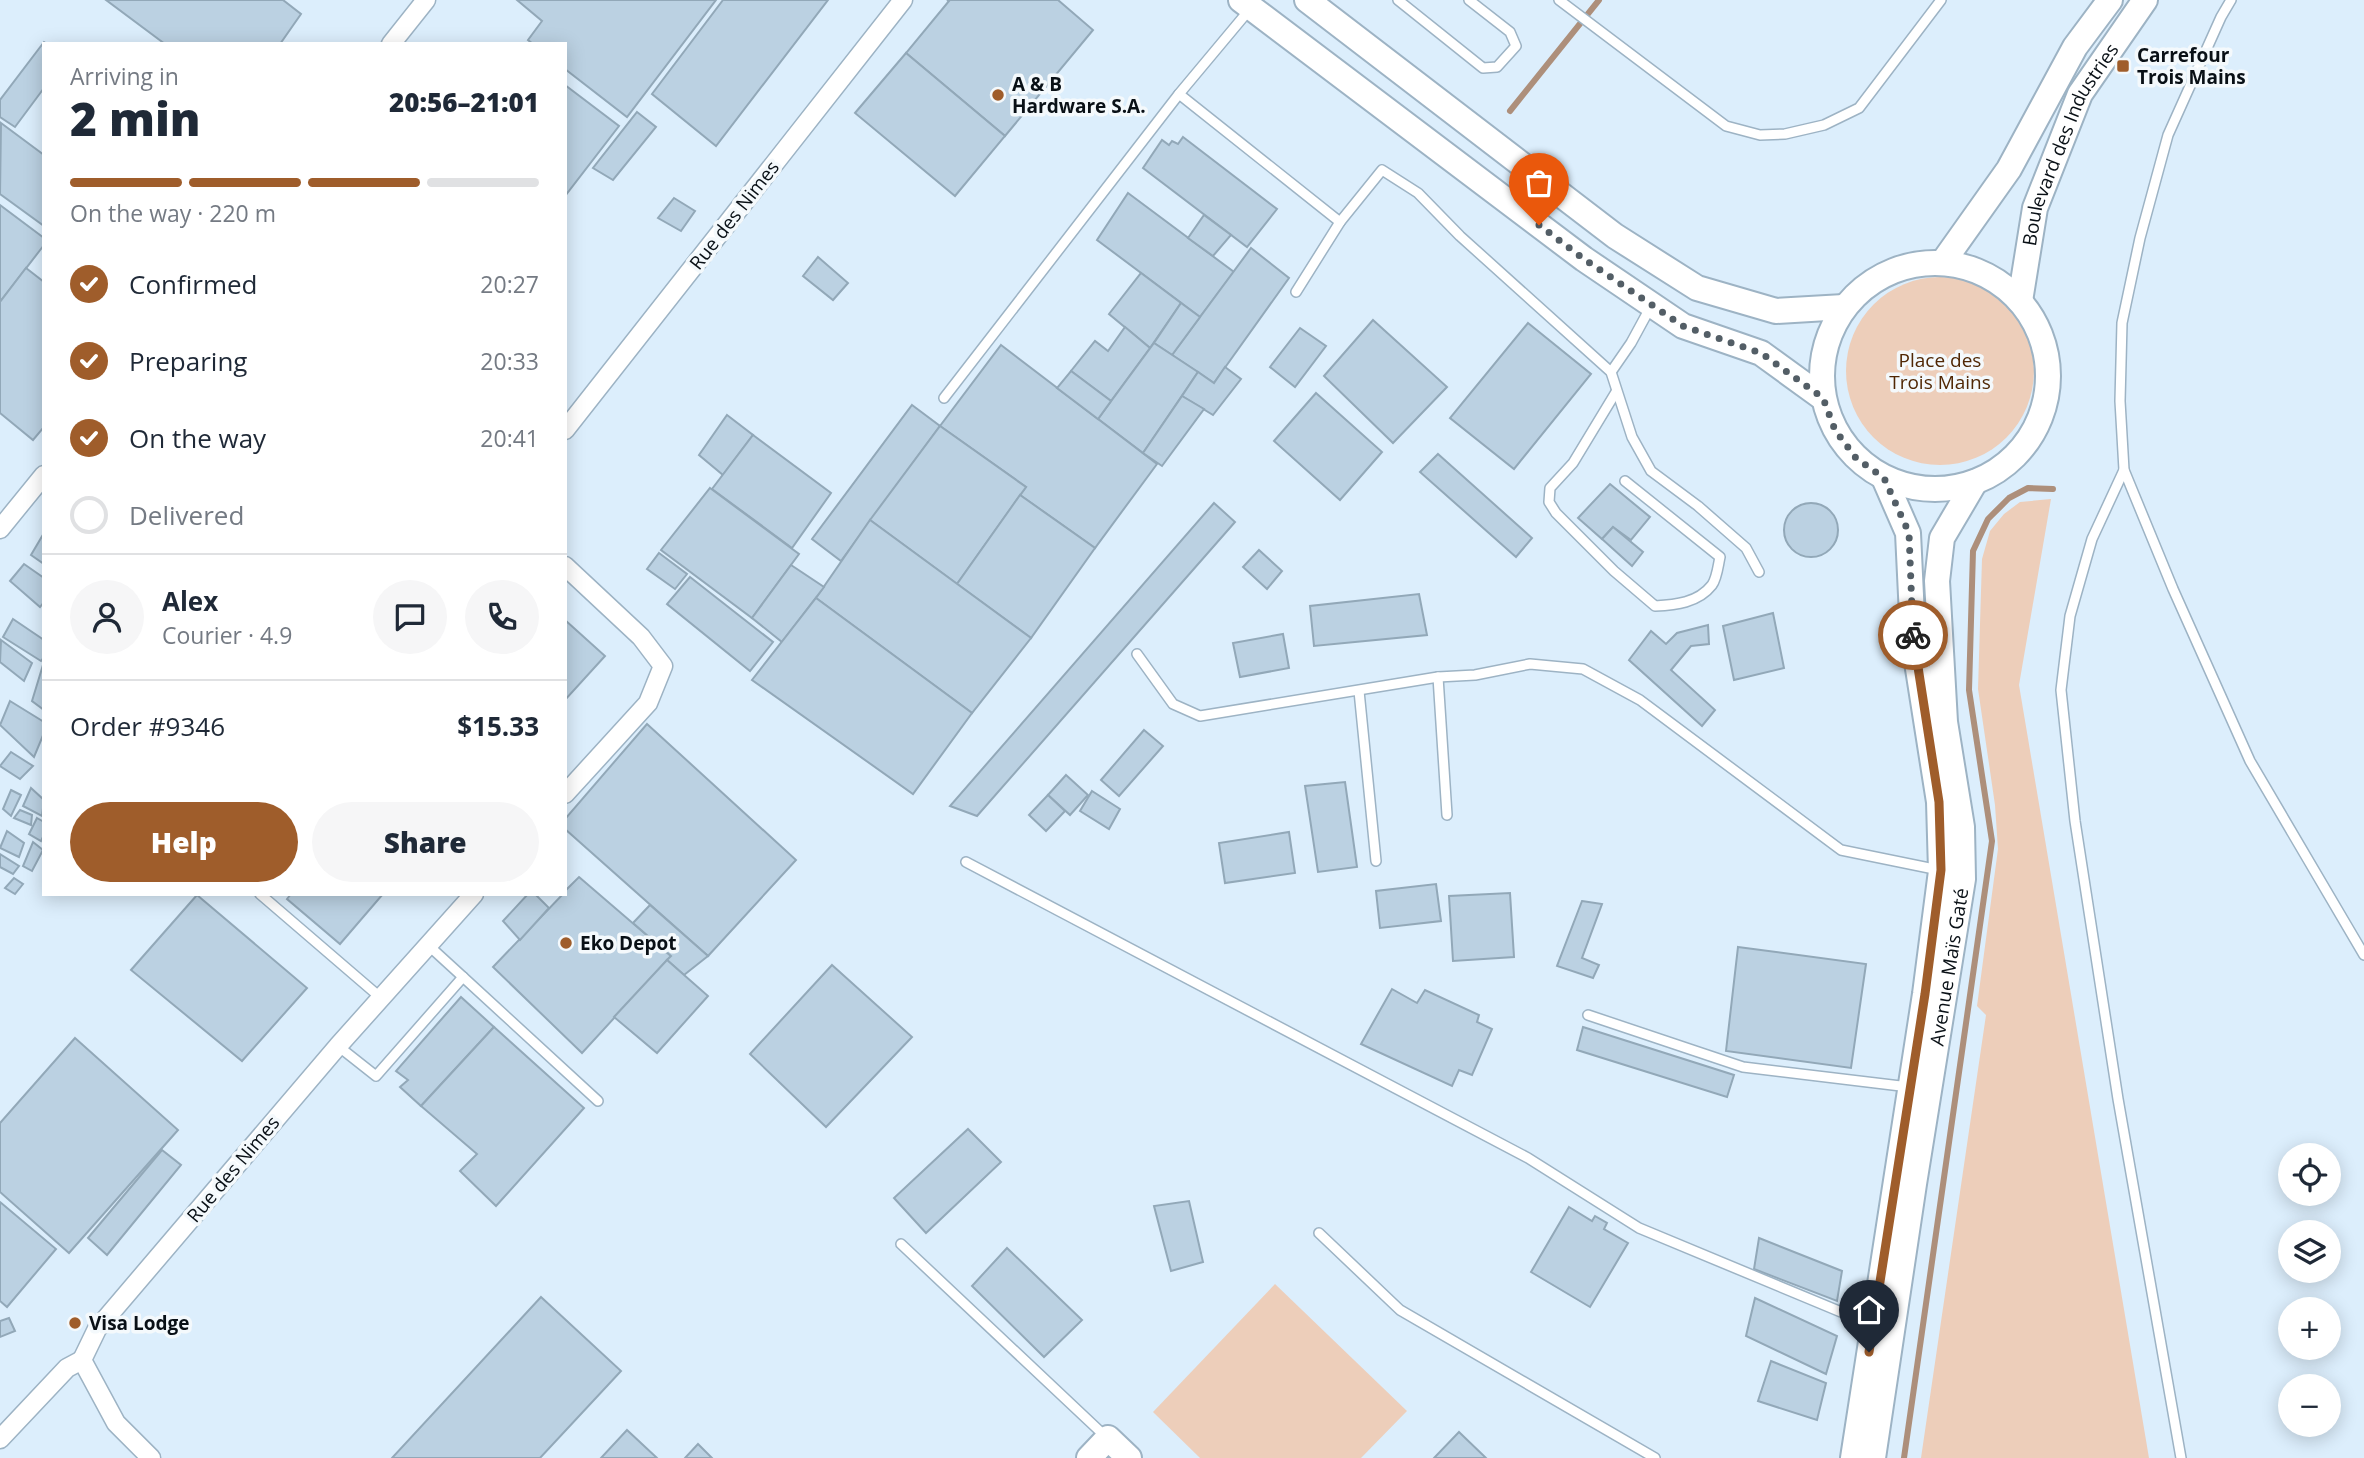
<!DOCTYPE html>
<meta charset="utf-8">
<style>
body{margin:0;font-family:"Open Sans",sans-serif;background:#f6f6f7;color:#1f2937;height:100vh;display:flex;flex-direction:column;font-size:26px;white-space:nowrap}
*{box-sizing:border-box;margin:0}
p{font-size:23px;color:#747a83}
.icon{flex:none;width:38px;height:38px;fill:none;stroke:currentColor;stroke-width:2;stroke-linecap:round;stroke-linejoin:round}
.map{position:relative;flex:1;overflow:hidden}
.sheet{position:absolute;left:42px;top:42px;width:525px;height:854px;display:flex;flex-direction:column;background:#fff;border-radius:0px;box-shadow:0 4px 18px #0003}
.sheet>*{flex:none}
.tools{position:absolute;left:2278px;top:1143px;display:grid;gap:14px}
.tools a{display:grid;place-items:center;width:63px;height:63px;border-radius:50%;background:#fff;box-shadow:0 4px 18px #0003;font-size:35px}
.pin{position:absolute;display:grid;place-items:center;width:60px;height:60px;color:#fff;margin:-72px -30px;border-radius:50% 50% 50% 0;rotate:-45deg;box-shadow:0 0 7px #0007}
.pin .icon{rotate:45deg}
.courier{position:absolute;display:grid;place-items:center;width:70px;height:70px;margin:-35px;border:5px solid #9f5d2b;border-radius:50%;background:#fff;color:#222;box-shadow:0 2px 9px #0007}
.summary em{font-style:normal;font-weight:800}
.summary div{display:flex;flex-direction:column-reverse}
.summary{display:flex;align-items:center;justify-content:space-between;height:119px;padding:0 28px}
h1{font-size:46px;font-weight:800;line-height:52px}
.bar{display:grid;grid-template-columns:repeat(4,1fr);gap:10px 7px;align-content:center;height:84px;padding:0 28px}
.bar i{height:9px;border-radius:5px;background:#e0e1e3}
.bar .current{background:#9f5d2b}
.bar p{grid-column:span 4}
.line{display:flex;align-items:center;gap:18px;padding:0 28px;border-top:2px solid #e0e1e3}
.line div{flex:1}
.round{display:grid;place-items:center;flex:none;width:74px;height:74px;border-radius:37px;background:#f6f6f7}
ol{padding:0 28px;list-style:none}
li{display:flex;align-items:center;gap:21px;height:77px}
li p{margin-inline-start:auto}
li .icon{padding:7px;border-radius:50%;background:#9f5d2b;color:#fff;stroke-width:4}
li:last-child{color:#747a83}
li i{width:38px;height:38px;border:4px solid #e0e1e3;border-radius:50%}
.cta{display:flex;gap:14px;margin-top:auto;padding:14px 28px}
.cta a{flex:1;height:80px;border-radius:42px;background:#9f5d2b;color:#fff;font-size:28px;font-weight:800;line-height:80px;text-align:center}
.cta a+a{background:#f6f6f7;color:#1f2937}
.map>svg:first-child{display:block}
</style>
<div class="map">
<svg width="2364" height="1458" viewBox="0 0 2364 1458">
<rect width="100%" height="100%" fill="#dceefc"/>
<g fill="#edceba">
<circle cx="1940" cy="371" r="94"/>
<polygon points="2051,499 2019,685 2149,1458 1921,1458 1986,1015 1977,1006 1998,849 1995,805 1978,689 1982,559 1990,531 2004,514 2020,502"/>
<polygon points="1275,1284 1407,1411 1361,1458 1200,1458 1153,1412"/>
</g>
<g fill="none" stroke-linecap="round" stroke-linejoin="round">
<g stroke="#ad8f7b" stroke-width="6">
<polyline points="1510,111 1599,0"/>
<polyline points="1904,1458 1992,841 1969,690 1973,551 1988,519 2009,498 2028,488 2053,489"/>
</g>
</g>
<g fill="#bbd1e2" stroke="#92a8b8" stroke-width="2">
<polygon points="106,0 283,0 301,14 280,44 165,44"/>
<polygon points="517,0 716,0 627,117 565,69 565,44 533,44 528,40 542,21"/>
<polygon points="723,0 828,0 716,146 652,94"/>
<polygon points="947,0 1058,0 1093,30 1005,136 906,53 949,1"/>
<polygon points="44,42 47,44 44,44 44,88 15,127 0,117 0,100"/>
<polygon points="906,53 1005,136 955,196 855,113"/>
<polygon points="565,85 619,126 565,196"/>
<polygon points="637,112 656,127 613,180 593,168"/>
<polygon points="1,123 44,155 44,226 0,194"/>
<polygon points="1183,137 1277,209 1247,247 1143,168 1162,140 1169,145 1172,141 1178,144"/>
<polygon points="1128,193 1234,272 1200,317 1097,240"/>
<polygon points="674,198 695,211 681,231 658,218"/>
<polygon points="0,205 44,238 44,245 0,302"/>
<polygon points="1204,215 1231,235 1213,256 1188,238"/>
<polygon points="1251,248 1289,278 1214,383 1172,355"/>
<polygon points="818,257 848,283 833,300 803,276"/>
<polygon points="26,268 44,282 44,427 33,440 0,413 0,302"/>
<polygon points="1141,273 1181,303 1150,348 1109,314"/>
<polygon points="1181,303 1200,317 1172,355 1154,343"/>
<polygon points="1373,320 1447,387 1393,443 1324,376"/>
<polygon points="1528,323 1591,374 1514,469 1450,418"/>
<polygon points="1125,327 1150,348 1111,401 1071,371 1095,341 1108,351"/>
<polygon points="1300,328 1326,346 1295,387 1270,367"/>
<polygon points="1154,343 1198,372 1143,453 1098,419"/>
<polygon points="1001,345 1157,464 1095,548 1020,495 1026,487 940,426"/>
<polygon points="1225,367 1241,379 1213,415 1182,396 1198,372 1214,383"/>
<polygon points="1071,371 1111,401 1098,419 1057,388"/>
<polygon points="1316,393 1382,452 1340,500 1274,441"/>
<polygon points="1182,396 1204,409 1162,466 1143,453"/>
<polygon points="912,405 940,426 841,561 812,539"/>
<polygon points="727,415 753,435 723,475 699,455"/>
<polygon points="940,426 1026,487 957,584 870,520"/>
<polygon points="753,435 831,493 792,548 712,489"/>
<polygon points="1438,454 1532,538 1516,557 1420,472"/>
<polygon points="1610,484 1650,517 1631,540 1613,527 1602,539 1578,518"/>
<polygon points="710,488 799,554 752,618 661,550"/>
<polygon points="1020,495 1095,548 1031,638 957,584"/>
<circle cx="1811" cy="530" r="27"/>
<polygon points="1214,503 1235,522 977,816 950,806"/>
<polygon points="870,520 1031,638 972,713 816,598"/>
<polygon points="1613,527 1643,552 1632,566 1602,539"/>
<polygon points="44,533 44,564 31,555"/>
<polygon points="1259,550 1282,571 1267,589 1243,567"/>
<polygon points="659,553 687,574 675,589 647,569"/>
<polygon points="24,564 44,578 44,602 40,607 10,581"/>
<polygon points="791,565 824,587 782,642 752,618"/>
<polygon points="690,577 773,642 750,671 667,604"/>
<polygon points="1419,594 1427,635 1314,646 1310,606"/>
<polygon points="816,598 972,713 913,794 752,680"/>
<polygon points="1773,613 1784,668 1734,680 1723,626"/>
<polygon points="13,619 44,640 44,657 41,661 3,637"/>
<polygon points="565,620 605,656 565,700"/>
<polygon points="1708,625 1709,644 1691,646 1671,670 1715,710 1702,726 1629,660 1651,631 1666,644 1677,633"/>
<polygon points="1283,634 1289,668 1240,677 1233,643"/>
<polygon points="1,640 32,663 24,681 0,662"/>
<polygon points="43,665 44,666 44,710 32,701"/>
<polygon points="10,701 44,722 44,733 34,757 0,725"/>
<polygon points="647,724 796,860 708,956 565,829 565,819"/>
<polygon points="1144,730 1163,746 1119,796 1101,780"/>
<polygon points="11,752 33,766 20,779 0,766"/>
<polygon points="1066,775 1088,795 1070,815 1048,795"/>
<polygon points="1345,782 1357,867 1318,872 1305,786"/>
<polygon points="31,788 44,800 42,816 23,806"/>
<polygon points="11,790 21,795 11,816 3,809"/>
<polygon points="1092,791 1120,809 1109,829 1080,811"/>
<polygon points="1048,795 1065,811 1046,831 1029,815"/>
<polygon points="20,810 32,815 31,825 14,818"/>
<polygon points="37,818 44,822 44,835 41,841 29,834"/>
<polygon points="7,831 24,843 19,857 0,848"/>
<polygon points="1289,832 1295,873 1225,883 1219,843"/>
<polygon points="33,842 43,850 32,871 23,866"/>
<polygon points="0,854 19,866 13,874 0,867"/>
<polygon points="579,877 671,956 582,1053 493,967 563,894 565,894 565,891"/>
<polygon points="14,878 23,884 15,894 5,888"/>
<polygon points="1436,884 1441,921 1380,928 1376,891"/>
<polygon points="1510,893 1514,957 1453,961 1449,896"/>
<polygon points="291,894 383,894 340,944 287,899"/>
<polygon points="528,894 535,894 549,908 520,940 503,921"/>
<polygon points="197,895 307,988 242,1061 131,970"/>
<polygon points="1582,901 1602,904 1582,958 1599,965 1593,978 1557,966"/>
<polygon points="650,905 708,956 684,975 667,960 671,956 633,923"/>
<polygon points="1738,947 1866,964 1851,1068 1726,1051"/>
<polygon points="667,960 708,996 657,1053 614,1017"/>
<polygon points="832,965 912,1037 826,1127 750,1054"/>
<polygon points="1392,989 1417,1003 1425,990 1479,1015 1477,1022 1492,1029 1472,1075 1459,1070 1452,1086 1361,1044"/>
<polygon points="461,997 494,1027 421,1106 400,1087 408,1080 396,1071"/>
<polygon points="494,1027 584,1108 496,1206 460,1171 477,1154 421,1106"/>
<polygon points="1583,1027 1734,1075 1727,1097 1577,1050"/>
<polygon points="75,1038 178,1130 69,1253 0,1192 0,1123"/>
<polygon points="968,1129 1001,1162 926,1233 894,1198"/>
<polygon points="162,1150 181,1165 107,1255 88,1238"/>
<polygon points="1189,1201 1203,1262 1171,1271 1154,1206"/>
<polygon points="0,1202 56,1249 7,1307 0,1301"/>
<polygon points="1569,1207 1592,1221 1595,1216 1607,1223 1604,1229 1628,1243 1590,1307 1531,1272"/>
<polygon points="1759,1238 1842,1271 1837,1301 1754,1269"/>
<polygon points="1007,1248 1082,1320 1044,1357 972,1286"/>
<polygon points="541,1297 621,1371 540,1458 392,1458"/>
<polygon points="1755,1298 1837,1336 1826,1374 1746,1336"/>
<polygon points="9,1318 15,1331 0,1337 0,1321"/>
<polygon points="1771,1361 1826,1383 1817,1420 1758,1401"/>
<polygon points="627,1430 657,1458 601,1458"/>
<polygon points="1459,1432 1486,1458 1434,1458"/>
<polygon points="698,1444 712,1458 685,1458"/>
</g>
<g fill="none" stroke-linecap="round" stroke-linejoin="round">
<g stroke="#9db3c4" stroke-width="12">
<g id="lane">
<polyline points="1398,0 1483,68 1497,67 1516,46 1510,32 1469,0"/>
<polyline points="1559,0 1726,126 1760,135 1785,134 1824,125 1859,108 1941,0"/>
<polyline points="2231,0 2221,17 2168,135 2140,238 2122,323 2120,401 2124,470 2173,589 2250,761 2364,955"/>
<polyline points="1179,94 1340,222"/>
<polyline points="1296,292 1340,222 1382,170 1418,193 1460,236 1611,372 1632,437 1651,471 1698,506 1746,548 1759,572"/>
<polyline points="1611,372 1631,343 1650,308"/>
<path d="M1616,392l-43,71 -23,25 -1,14 7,11 58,58 41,35c20,-1 43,-3 57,-21 5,-7 6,-19 8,-28l-95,-76"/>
<polyline points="944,398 1179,94 1250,9"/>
<polyline points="2124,470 2092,539 2070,616 2061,690 2075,821 2118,1099 2181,1458"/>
<polyline points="1137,654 1173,704 1200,716 1438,677 1475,675 1530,664 1583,669 1640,700 1841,850 1939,870"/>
<polyline points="1438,677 1447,815"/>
<polyline points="1359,691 1376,861"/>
<polyline points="966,862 1528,1158 1639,1228 1870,1324"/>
<polyline points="260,894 381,998"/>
<polyline points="428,945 463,977"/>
<polyline points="1588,1015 1743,1067 1909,1087"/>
<polyline points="338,1046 376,1076 463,977 598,1101"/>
<polyline points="1319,1233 1400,1310 1655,1458"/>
<polyline points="901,1244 1106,1437"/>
</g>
</g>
<g stroke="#9db3c4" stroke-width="21">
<g id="street">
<polyline points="391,44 426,0"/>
<polyline points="565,430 903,0"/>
<polyline points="0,529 44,475"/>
<polyline points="565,566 641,637 663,666 648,703 565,794"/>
<polyline points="0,1439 67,1368 82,1360"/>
<polyline points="151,1458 116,1423 82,1360 97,1329 338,1046 474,894"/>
</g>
</g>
<g stroke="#9db3c4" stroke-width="28">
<g id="secondary">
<polyline points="1241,0 1584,259 1683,326 1761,353 1823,398"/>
<polyline points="1307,0 1615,236 1697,288 1776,311 1844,307"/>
<polyline points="1943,262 2009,169 2075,47 2110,0"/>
<circle cx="1935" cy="376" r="113"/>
<path id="s1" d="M2020,301l15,-93 45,-114 65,-94"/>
<polyline points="1089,1458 1108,1438 1129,1458"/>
<polyline points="1853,1458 1925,994 1941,871 1939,802 1913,637 1908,533 1884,478"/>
<path id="s2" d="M1873,1458l41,-274 49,-305 -1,-52 -17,-105 -8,-141 5,-43 33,-56"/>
</g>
</g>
<use href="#lane" stroke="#fff" stroke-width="9"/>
<use href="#street" stroke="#fff" stroke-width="18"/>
<use href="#secondary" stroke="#fff" stroke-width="24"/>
</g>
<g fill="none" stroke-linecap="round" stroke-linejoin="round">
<polyline stroke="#535e66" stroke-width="7" stroke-dasharray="0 12.6" points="1539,225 1584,259 1683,326 1761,353 1823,398 1835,430 1856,458 1884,478 1909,533 1913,635"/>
<polyline stroke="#9f5d2b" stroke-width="9" points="1869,1352 1925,994 1941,870 1939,802 1913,635"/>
</g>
<g fill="#9f5d2b" stroke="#f4f9fc" stroke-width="2.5">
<rect x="2116" y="59" width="14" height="14" rx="3.5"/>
<circle cx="998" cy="95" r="7"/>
<circle cx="566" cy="943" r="7"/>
<circle cx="75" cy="1323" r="7"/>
</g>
<g text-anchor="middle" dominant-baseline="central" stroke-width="7" stroke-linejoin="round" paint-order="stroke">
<g font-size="19" font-weight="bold" fill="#091016" stroke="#f4f9fc" text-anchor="start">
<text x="2137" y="55">Carrefour<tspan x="2137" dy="22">Trois Mains</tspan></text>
<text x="1012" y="84">A &amp; B<tspan x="1012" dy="22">Hardware S.A.</tspan></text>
<text x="580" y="943">Eko Depot</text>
<text x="89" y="1323">Visa Lodge</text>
</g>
<g font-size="19" fill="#091016" stroke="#f4f9fc">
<text stroke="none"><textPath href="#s1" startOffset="166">Boulevard des Industries</textPath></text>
<text transform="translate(734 215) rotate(-52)">Rue des Nimes</text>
<text stroke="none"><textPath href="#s2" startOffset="497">Avenue Maïs Gaté</textPath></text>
<text transform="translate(233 1169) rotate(-50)">Rue des Nimes</text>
</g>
<g font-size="19" fill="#502704" stroke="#f4f9fc">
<text x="1940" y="360">Place des<tspan x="1940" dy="22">Trois Mains</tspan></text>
</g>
</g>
</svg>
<div class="tools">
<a><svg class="icon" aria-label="locate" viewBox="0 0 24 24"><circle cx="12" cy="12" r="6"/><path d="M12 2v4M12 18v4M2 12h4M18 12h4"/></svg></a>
<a><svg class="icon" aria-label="layers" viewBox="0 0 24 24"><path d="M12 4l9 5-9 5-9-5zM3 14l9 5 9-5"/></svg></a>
<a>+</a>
<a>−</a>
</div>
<div class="pin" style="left:1539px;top:225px;background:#ea580c"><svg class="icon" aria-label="bag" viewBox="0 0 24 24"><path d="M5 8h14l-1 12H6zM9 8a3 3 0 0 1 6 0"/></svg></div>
<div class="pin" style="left:1869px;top:1352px;background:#1f2937"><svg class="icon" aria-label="home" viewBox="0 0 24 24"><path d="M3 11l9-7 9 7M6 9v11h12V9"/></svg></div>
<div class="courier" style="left:1913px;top:635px"><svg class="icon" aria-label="bike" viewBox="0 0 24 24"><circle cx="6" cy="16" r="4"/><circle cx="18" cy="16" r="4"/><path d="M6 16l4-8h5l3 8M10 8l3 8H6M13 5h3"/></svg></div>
<section class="sheet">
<div class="summary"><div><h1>2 min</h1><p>Arriving in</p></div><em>20:56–21:01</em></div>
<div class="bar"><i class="current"></i><i class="current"></i><i class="current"></i><i></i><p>On the way · 220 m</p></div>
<ol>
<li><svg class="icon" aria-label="check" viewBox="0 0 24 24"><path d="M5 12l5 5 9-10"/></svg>Confirmed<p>20:27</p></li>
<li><svg class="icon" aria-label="check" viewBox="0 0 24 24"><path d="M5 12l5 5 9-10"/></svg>Preparing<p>20:33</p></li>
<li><svg class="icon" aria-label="check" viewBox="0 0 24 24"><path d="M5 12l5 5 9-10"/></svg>On the way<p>20:41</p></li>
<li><i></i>Delivered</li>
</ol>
<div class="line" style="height:126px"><a class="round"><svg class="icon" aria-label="person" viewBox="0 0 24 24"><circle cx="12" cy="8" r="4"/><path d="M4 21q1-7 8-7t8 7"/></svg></a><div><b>Alex</b><p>Courier · 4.9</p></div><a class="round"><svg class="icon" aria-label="chat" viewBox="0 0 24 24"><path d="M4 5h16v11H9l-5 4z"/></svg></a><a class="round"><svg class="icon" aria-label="phone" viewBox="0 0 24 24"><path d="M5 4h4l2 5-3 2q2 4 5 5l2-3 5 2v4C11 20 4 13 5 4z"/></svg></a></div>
<div class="line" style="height:91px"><div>Order #9346</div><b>$15.33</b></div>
<div class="cta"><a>Help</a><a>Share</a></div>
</section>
</div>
